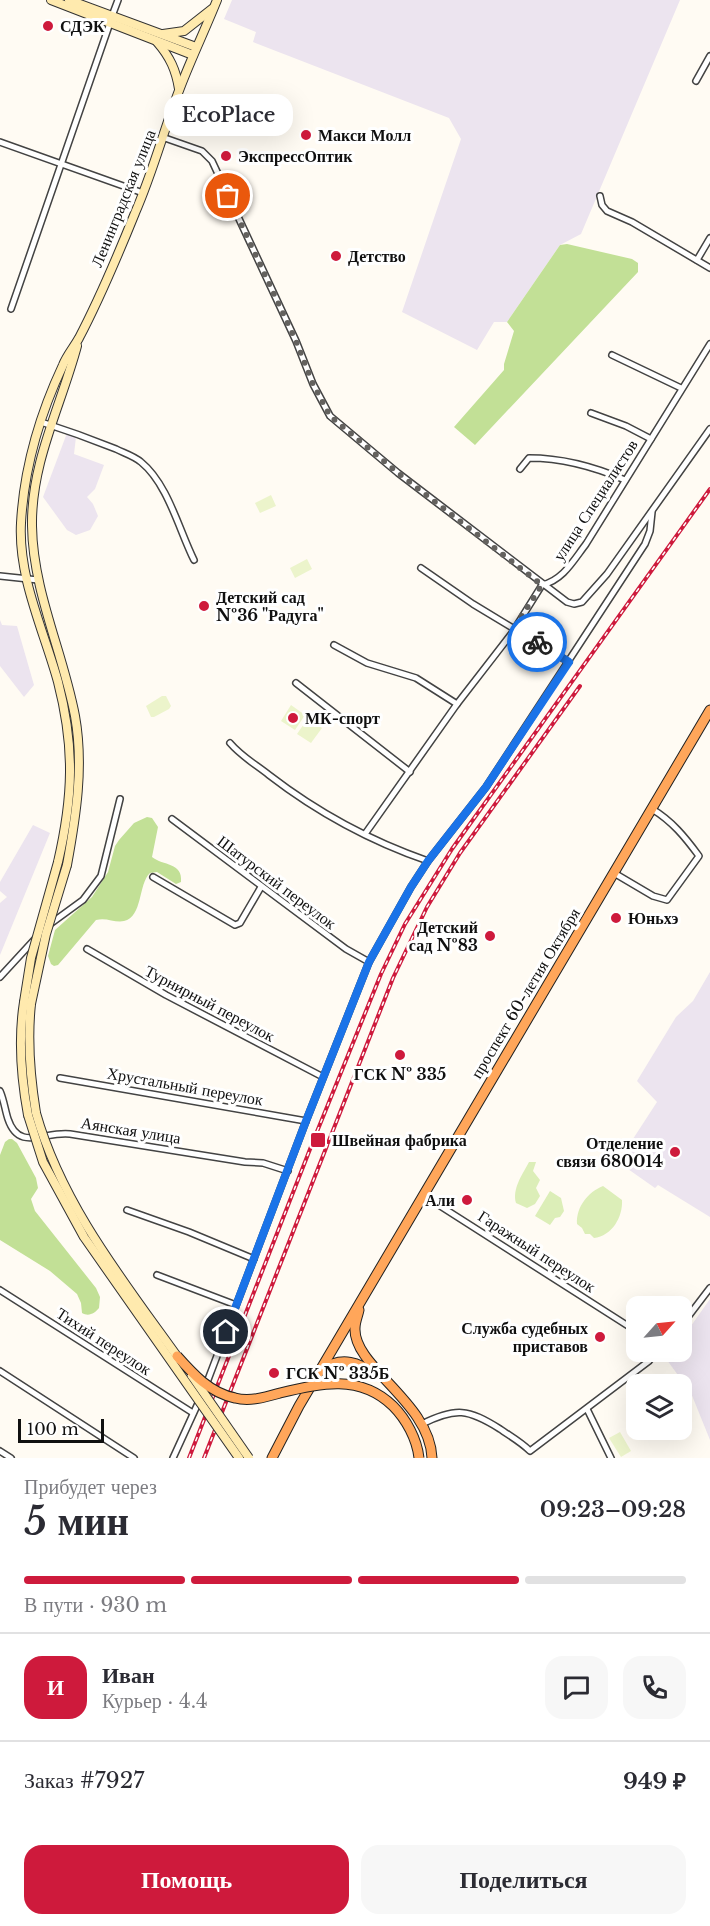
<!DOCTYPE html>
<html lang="ru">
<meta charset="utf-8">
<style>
body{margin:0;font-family:"Libre Baskerville",serif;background:#f7f7f7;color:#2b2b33;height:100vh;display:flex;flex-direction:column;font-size:22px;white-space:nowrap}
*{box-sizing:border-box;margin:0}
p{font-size:20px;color:#7c7c81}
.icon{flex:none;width:33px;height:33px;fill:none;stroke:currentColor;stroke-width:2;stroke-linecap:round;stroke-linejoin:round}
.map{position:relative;height:1458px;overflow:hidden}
.drawer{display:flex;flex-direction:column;background:#fff;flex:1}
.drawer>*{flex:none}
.needle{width:39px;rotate:63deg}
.tools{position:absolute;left:626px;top:1296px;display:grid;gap:12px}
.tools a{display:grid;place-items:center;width:66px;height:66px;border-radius:12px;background:#fff;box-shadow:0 6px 24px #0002;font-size:30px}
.scale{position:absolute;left:18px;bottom:15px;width:86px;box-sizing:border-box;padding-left:6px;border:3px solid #101010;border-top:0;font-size:16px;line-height:21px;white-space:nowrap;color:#101010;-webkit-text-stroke:4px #fff;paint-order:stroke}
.pin{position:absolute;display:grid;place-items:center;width:51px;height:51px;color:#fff;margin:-26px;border:3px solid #fff;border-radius:50%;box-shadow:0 2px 6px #0007}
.courier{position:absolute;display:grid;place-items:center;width:60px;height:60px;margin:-30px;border:4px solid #1a73e8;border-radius:50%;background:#fff;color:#222;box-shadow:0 2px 8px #0007}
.bubble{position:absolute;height:42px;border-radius:18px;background:#fff;box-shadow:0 6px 24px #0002;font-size:20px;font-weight:600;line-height:42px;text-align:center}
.overview em{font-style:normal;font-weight:600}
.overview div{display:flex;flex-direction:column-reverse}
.overview{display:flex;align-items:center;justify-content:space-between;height:102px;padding:0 24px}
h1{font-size:39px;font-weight:600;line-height:45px}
.bar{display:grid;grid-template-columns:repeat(4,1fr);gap:9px 6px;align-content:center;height:72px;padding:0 24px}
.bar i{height:8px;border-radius:4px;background:#e1e1e2}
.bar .selected{background:#ce1a3c}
.bar p{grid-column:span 4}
.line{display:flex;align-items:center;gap:15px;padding:0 24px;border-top:2px solid #e1e1e2}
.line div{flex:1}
.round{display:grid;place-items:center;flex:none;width:63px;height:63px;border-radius:18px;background:#f7f7f7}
.action{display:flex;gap:12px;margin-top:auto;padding:12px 24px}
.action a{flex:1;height:69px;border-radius:18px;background:#ce1a3c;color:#fff;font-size:24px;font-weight:600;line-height:69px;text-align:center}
.action a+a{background:#f7f7f7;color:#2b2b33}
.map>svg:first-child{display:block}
</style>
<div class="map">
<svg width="710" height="1458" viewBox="0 0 710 1458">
<rect width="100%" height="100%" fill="#fffbf3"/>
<g fill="#ece4ef">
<polygon points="232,0 680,0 581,234 560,245 507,322 494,322 477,350 402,312 461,139 449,118 253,42 256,32 224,19"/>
<polygon points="67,433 76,437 74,454 104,465 95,489 87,497 93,504 98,516 90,530 76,535 67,530 43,497"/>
<polygon points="0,620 2,625 17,626 34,685 24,697 0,666"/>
<polygon points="33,825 50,833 0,955 0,903 7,897 0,891 0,882"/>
<polygon points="710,972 710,1217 658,1185 655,1188 618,1162 657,1102 637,1081 676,1017 693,1001"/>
<polygon points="710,1299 710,1440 691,1393 667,1360 673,1352 681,1352 681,1340"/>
</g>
<g fill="#dceeb8">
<path d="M529,1162h7l-3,9 7,9 -4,8 4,8 -5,8 -8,4 -11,-5c-4,-14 6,-28 13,-41z"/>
<path d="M603,1186l19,14c1,17 -10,36 -28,38l-4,-4h-5l-3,-6 -5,-4c-1,-17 11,-32 26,-38z"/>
<polygon points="550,1191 561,1198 564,1211 560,1217 555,1218 550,1225 535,1216"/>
</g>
<g fill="#c2e096">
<polygon points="567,244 632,259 638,263 638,272 475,445 454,427 504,370 504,364 514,331 507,322 560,245"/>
<path d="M147,817l5,1 6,9 -6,30c11,9 31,5 29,25l-5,2 -19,-12 -7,1c-12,11 -7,44 -26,48 -9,2 -18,-4 -28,-1l-38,45 -4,1 -3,-2 -3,-8 7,-26 37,-33 16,-25 7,-26 4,-6 15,-17z"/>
<path d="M9,1139h3l5,4 19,35 2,10 -7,11 4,12 61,77 4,9 -1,11c-4,5 -10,9 -17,5l-1,-10 -4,-9 -27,-23 -50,-31v-85l5,-13z"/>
</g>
<g fill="#ecf4cb">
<polygon points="271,495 276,506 260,513 255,503"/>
<polygon points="307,559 312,569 295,578 290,568"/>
<polygon points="162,696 166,696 171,706 169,709 154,717 151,717 146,706"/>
<polygon points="291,705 305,715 295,730 281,721"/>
<polygon points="308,718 322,728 311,743 297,734"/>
<polygon points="620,1432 631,1451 621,1457 609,1438"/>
</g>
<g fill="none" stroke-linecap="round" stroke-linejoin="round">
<g stroke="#434343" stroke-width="8">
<g id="minor">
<polyline points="112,16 118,0"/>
<polyline points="696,81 710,56"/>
<polyline points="162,137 202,151 212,161 296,341 313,384 330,416 398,473 567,602 574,604 582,602 607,574 710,429"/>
<polyline points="0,142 143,193"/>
<polyline points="600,196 602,205 607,211 632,222 710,268"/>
<polyline points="697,260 710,238"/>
<polyline points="11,309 110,23"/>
<polyline points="612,355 681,388"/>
<polyline points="591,413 626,426 651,439"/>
<path d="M41,422c25,8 50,17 75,27 8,4 18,7 25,13 27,22 38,68 53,98"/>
<path d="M520,469l9,-11c34,0 66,9 96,22"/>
<polyline points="421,568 473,604 569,662"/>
<polyline points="0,576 38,580"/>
<polyline points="334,645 367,663 416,678 457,704"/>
<polyline points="296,683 410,772"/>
<path d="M230,743c11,13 25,21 39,32 48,37 101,66 159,86"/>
<polyline points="172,819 346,949 369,962"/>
<path d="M365,834l92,-130 55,-71 30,-48c21,-5 31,-24 44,-41l124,-200"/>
<path d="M614,873l39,23 14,4 32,-44c-14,-19 -27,-35 -47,-47"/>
<polyline points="153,877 235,925 240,923 261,887"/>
<polyline points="87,949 166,995 323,1077"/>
<polyline points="0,977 46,927 83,900 101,876 120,799"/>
<polyline points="60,1078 306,1121"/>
<path d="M0,1091c4,9 5,19 8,28 11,33 36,12 62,15l175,28 18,1 25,8"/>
<polyline points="423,1195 636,1331"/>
<polyline points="127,1210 189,1232 254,1259"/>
<polyline points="157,1275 236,1305"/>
<polyline points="0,1290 193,1413"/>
<polyline points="681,1326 710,1288"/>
<polyline points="0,1371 134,1458"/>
<polyline points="206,1385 306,1121 369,962 411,887 428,861 486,787 645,544 650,531 652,512"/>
<polyline points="587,1409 611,1458"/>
<path d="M422,1424c34,-17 46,-15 78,5 10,7 21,13 30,22l119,-90 7,-9"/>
<polyline points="0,1451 11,1458"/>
<polyline points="173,1458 200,1399"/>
</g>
</g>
<g stroke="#323232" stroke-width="10">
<g id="secondary">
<polyline points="51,0 193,55"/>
<polyline points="69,0 196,47"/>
<polyline points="163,34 184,31 212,9"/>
<path d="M157,42c13,15 19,28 22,47"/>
<path d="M58,862c15,-65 17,-114 0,-180 -14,-51 -40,-104 -37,-159 3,-54 19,-109 42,-158 4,-10 11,-18 16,-27 21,-40 39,-83 56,-125 18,-41 29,-84 45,-125 11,-29 25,-58 37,-88"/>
<path d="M67,865c9,-49 17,-99 8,-149 -12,-64 -42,-124 -43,-190 -1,-64 29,-120 45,-180"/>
<path d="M24,1002c-6,38 -3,75 4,113"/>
<path d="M31,1004c-4,37 -1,72 5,109"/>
</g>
</g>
<g stroke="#212121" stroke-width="11">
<g id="trunk">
<path d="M359,1310c-1,5 -4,12 -4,18 -2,39 75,74 77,130"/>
<path d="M322,1370c20,-15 37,-7 56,5"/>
<polyline points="272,1458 299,1406 710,710"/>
</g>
</g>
<use href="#minor" stroke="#fff" stroke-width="5"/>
<use href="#secondary" stroke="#ffeaae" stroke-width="8"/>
<use href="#trunk" stroke="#ffa65a" stroke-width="9"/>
<g stroke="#ce1a3c" stroke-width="4">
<g id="rail">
<polyline points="189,1458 314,1139 381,974 405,924 452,849 710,489"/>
<polyline points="204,1458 393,978 427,907 460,853 580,686"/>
</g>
</g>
<use href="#rail" stroke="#fff" stroke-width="1.5" stroke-dasharray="4.5" stroke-linecap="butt"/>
<g stroke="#323232" stroke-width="10" stroke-linecap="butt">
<g id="secondary-bridge">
<polyline points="24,1002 31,958 58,862"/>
<polyline points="31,1004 46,934 67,865"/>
<path d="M36,1113c26,92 88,169 143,246"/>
<polyline points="28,1115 43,1162 84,1237 239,1458"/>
<polyline points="192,1376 249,1458"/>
</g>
</g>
<g stroke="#212121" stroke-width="11" stroke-linecap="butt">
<path id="trunk-bridge" d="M177,1356c16,18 33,37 58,42 15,4 31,-1 45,-5 40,-10 80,-19 113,13 13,13 24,33 26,52"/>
</g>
<use href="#secondary-bridge" stroke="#ffeaae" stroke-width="8"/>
<use href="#trunk-bridge" stroke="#ffa65a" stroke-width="9"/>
</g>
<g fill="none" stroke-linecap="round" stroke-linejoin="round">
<polyline stroke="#64625f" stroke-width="6" stroke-dasharray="0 10.8" points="228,196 296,341 313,384 330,416 398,473 542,585 519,620 515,629 537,642"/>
<polyline stroke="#1a73e8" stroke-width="8" points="226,1332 306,1121 369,962 411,887 428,861 486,787 569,662 537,642"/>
</g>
<g fill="#ce1a3c" stroke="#fff" stroke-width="2">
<circle cx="48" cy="26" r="6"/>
<circle cx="306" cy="135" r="6"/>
<circle cx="226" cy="156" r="6"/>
<circle cx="336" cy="256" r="6"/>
<circle cx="204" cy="606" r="6"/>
<circle cx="293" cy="718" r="6"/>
<circle cx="616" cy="918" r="6"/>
<circle cx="490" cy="936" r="6"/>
<circle cx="400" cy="1055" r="6"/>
<rect x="310" y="1132" width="16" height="16" rx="3"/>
<circle cx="675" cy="1152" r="6"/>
<circle cx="467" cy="1200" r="6"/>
<circle cx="600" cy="1337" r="6"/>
<circle cx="274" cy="1373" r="6"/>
</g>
<g text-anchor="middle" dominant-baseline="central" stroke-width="6" stroke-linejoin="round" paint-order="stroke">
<g font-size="16" font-weight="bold" fill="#101010" stroke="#fff" text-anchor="start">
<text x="60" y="26">СДЭК</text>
<text x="318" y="135">Макси Молл</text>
<text x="238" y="156">ЭкспрессОптик</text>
<text x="348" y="256">Детство</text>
<text x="216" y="597">Детский сад<tspan x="216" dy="18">№36 "Радуга"</tspan></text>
<text x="305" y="718">МК-спорт</text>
<text x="628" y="918">Юньхэ</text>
<text x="478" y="927" text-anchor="end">Детский<tspan x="478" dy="18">сад №83</tspan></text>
<text x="400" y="1074" text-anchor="middle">ГСК № 335</text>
<text x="332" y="1140">Швейная фабрика</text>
<text x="663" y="1143" text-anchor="end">Отделение<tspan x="663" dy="18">связи 680014</tspan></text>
<text x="455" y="1200" text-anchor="end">Али</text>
<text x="588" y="1328" text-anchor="end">Служба судебных<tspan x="588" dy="18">приставов</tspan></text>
<text x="286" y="1373">ГСК № 335Б</text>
</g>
<g font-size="16" fill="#101010" stroke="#fff">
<text transform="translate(123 198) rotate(-68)">Ленинградская улица</text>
<text transform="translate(595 500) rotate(-57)">улица Специалистов</text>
<text transform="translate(277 882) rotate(37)">Шатурский переулок</text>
<text transform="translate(525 993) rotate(-59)">проспект 60-летия Октября</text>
<text transform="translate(210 1003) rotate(28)">Турнирный переулок</text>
<text transform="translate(185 1086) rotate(10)">Хрустальный переулок</text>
<text transform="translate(131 1130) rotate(9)">Аянская улица</text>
<text transform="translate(537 1251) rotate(33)">Гаражный переулок</text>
<text transform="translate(104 1341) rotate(33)">Тихий переулок</text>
</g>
</g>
</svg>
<div class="tools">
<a><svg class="needle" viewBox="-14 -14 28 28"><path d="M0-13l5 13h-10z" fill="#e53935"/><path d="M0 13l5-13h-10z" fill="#7c7c81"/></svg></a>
<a><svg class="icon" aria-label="layers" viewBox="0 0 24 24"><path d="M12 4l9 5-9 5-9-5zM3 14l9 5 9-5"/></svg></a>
</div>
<div class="scale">100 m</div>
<div class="pin" style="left:228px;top:196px;background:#ea580c"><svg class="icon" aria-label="bag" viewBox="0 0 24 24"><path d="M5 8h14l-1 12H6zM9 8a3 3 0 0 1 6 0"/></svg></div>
<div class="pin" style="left:226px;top:1332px;background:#1f2937"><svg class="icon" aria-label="home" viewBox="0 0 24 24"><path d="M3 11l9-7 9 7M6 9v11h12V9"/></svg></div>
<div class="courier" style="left:537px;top:642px"><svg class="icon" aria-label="bike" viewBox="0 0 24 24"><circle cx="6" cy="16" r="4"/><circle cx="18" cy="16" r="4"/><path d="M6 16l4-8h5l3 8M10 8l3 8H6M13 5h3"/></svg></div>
<div class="bubble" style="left:164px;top:94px;width:129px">EcoPlace</div>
</div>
<section class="drawer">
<div class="overview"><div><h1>5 мин</h1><p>Прибудет через</p></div><em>09:23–09:28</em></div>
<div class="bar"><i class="selected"></i><i class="selected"></i><i class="selected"></i><i></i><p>В пути · 930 m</p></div>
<div class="line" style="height:108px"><b class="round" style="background:#ce1a3c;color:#fff">И</b><div><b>Иван</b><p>Курьер · 4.4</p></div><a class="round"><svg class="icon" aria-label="chat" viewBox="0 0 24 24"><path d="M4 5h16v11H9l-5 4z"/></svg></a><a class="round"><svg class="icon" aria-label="phone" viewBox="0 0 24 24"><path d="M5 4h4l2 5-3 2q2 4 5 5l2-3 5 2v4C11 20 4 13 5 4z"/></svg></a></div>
<div class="line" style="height:78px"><div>Заказ #7927</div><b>949 ₽</b></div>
<div class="action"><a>Помощь</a><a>Поделиться</a></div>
</section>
